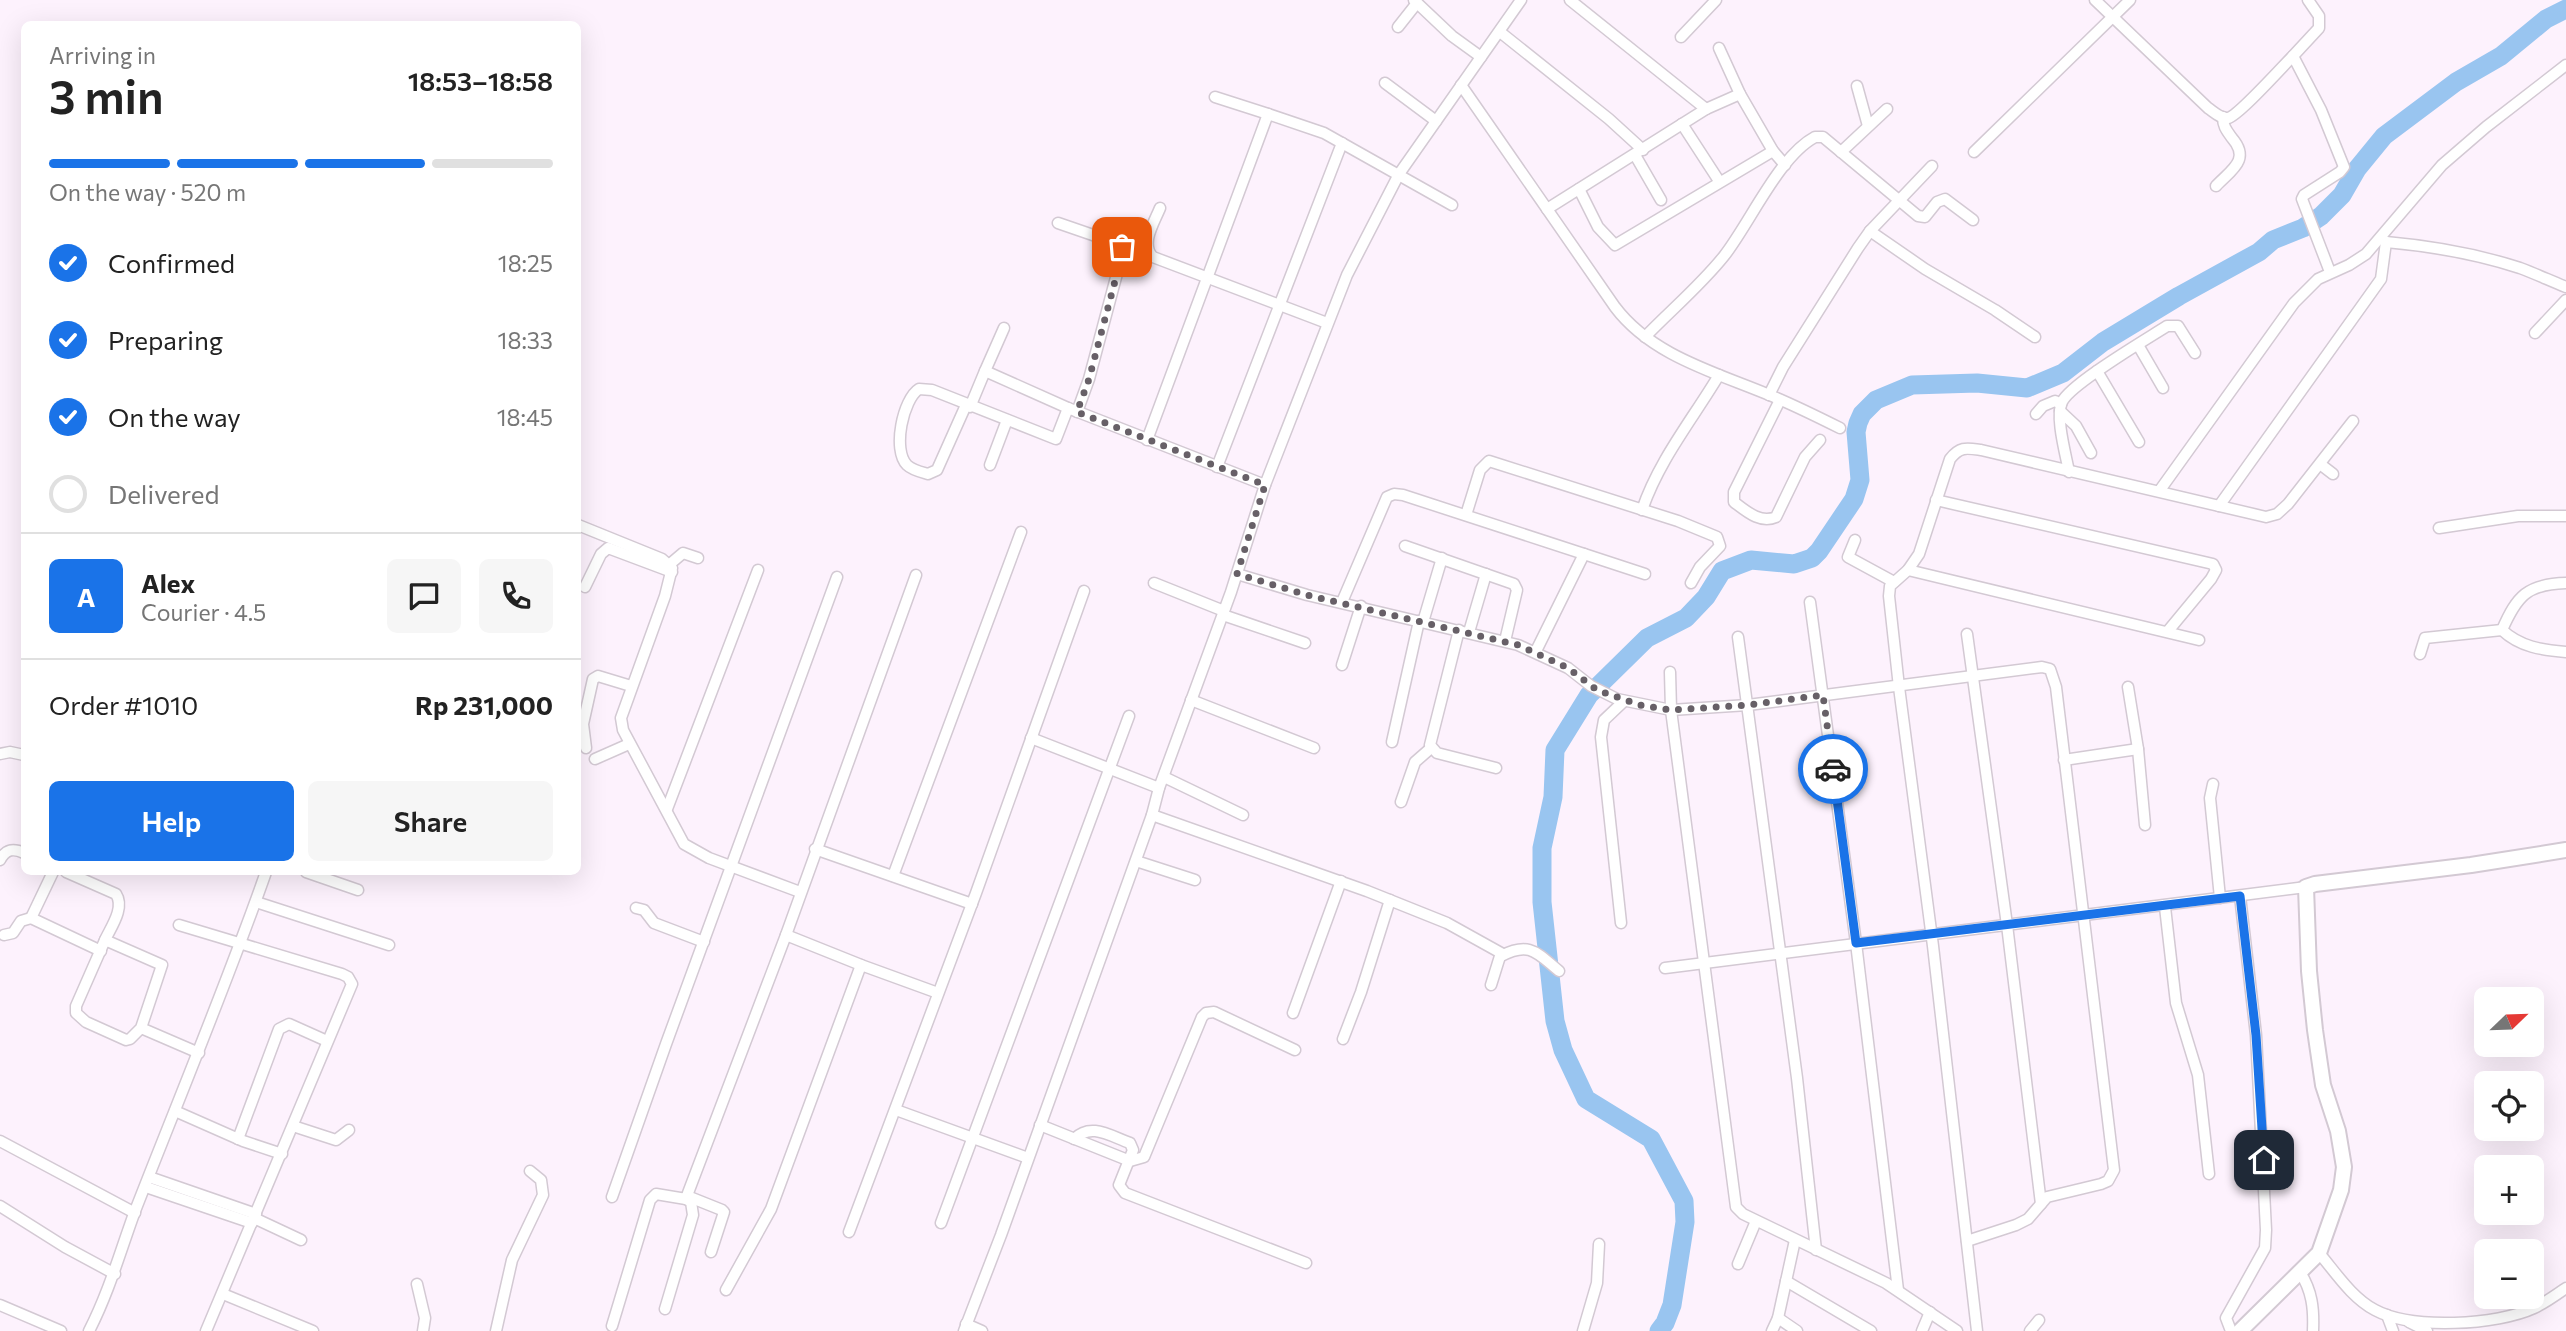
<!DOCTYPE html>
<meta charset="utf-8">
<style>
body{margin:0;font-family:Commissioner,sans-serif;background:#f6f6f6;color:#222;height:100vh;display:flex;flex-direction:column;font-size:26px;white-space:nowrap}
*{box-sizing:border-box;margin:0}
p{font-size:23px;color:#767676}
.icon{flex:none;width:38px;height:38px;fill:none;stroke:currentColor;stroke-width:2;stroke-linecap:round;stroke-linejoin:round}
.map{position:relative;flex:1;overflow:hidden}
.panel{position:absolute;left:21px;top:21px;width:560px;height:854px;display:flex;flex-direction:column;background:#fff;border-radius:10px;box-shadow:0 7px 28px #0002}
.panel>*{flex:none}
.needle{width:46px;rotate:67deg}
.tools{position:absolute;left:2474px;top:987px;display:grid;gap:14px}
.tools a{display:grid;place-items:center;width:70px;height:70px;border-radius:10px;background:#fff;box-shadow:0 7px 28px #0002;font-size:35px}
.pin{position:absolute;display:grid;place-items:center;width:60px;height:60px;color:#fff;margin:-30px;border-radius:14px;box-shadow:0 4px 10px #0006}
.courier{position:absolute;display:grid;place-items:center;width:70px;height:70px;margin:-35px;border:5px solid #1a73e8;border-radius:50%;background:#fff;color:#222;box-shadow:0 2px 9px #0007}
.overview em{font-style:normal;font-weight:600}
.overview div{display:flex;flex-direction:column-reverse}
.overview{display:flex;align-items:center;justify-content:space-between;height:119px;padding:0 28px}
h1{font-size:46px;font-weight:600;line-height:52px}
.bar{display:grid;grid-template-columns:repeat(4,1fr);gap:10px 7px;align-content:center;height:84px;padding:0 28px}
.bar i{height:9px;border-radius:5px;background:#e0e0e0}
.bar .on{background:#1a73e8}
.bar p{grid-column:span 4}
.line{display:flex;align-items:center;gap:18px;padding:0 28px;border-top:2px solid #e0e0e0}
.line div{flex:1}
.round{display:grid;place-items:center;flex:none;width:74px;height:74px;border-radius:10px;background:#f6f6f6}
ol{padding:0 28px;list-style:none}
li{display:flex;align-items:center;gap:21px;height:77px}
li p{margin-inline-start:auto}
li .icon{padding:7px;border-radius:50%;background:#1a73e8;color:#fff;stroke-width:4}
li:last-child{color:#767676}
li i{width:38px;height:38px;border:4px solid #e0e0e0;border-radius:50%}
.action{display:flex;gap:14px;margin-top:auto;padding:14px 28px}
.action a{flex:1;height:80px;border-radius:10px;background:#1a73e8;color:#fff;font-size:28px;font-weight:600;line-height:80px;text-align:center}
.action a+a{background:#f6f6f6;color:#222}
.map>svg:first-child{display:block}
</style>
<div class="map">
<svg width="2566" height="1331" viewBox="0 0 2566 1331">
<rect width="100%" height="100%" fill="#fdf2fd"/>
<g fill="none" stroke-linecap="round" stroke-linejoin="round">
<polyline stroke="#99c5f0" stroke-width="19" points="1659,1331 1665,1323 1672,1305 1685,1222 1684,1201 1651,1139 1586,1099 1563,1050 1555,1021 1542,902 1542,848 1553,797 1555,750 1589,695 1647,638 1686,618 1706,597 1722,571 1751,560 1794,564 1812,558 1819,551 1854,499 1860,480 1856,432 1858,423 1862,414 1876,400 1912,385 1977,383 2027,388 2063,373 2103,342 2179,296 2259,252 2273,240 2303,228 2321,216 2342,195 2357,169 2384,136 2456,82 2501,56 2546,19 2566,9"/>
<g stroke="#d3c9d3" stroke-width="13">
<g id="street">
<polyline points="1414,0 1452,36 1481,57"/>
<polyline points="1570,0 1706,109"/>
<path d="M2095,0l113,108c6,4 13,11 20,10 10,-2 55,-52 65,-62"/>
<polyline points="2308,0 2319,16 2319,28 2293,56 2321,110 2344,167 2340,172 2304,195 2302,199 2330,272"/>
<polyline points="1398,27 1417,3"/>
<polyline points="1500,32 1609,119 1643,150"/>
<polyline points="1681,37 1716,0"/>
<polyline points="1719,48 1740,94"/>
<polyline points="1385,83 1436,121"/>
<path d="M1461,85l154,222c36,48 99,65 152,87 25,10 49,22 73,34"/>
<polyline points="1857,86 1868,126"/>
<polyline points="1215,97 1268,114"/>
<polyline points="1682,124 1719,181"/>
<polyline points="1841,152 1887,109"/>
<polyline points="1974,152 2130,0"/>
<polyline points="1635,155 1661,200"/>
<path d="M2216,186c15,-16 35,-26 16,-48 -5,-7 -9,-11 -9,-21"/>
<polyline points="1579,189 1598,227 1615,245 1773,151"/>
<path d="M1160,208c-6,15 -20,36 -7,49l174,66"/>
<polyline points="1547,209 1706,109 1740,94 1773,151 1785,165"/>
<polyline points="1058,223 1119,244 1123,251 1089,379 1077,412"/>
<polyline points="1870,231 1925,269 1995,310 2035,337"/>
<path d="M2382,239l4,3c45,4 91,12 134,26 16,6 31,13 46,19"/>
<polyline points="2535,333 2566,300"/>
<path d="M1645,337c26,-27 56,-52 79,-81 26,-33 55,-100 91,-119h8l95,79 7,1 12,-15 8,-3 28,21"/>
<polyline points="2138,345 2163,388"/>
<polyline points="985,371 1004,328"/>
<polyline points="2097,371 2139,442"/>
<polyline points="1769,395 1783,367 1858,248 1870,231 1932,166"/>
<path d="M1780,400l-46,92v10c12,9 26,22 42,15l29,-60 15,-17"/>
<path d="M966,405l-29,65 -9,4c-7,-2 -16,-4 -21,-9 -15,-15 -4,-66 12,-76l13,1 124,49 12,-31"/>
<polyline points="970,407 985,371 1068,408 1265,485"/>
<polyline points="2060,411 2076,426 2091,453"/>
<polyline points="2036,414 2043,406 2055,401 2061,404"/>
<polyline points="1147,440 1268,114 1324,133 1452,205"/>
<polyline points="2320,464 2333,474"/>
<polyline points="990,465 1007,420"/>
<polyline points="1217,467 1342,143"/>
<path d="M2069,472c-3,-17 -14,-55 -7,-70 8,-18 85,-63 105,-76h11l17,27"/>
<polyline points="2160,490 2294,303 2318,279 2349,265 2366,254 2442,165 2486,127 2566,65"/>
<polyline points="1936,500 2213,564 2216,570 2211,579 2168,631"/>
<polyline points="2219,506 2381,279 2386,242"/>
<path d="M1642,510c17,-50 50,-90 77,-135"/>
<polyline points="1466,515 1480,470 1489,461 1678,521 1717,537 1720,546 1700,567 1691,583"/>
<polyline points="578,525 662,559 672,568 665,596 621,718 623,730 684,844 709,858 800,892"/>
<polyline points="2439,528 2518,516 2566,516"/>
<polyline points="1855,540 1848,557 1894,582"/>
<polyline points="1405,546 1514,584 1517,590 1505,641"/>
<polyline points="1584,554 1645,574"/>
<polyline points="670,564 683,553 698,558"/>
<polyline points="1908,570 2199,640"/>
<polyline points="1237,574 1307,595 1518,645 1568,668 1591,686 1617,699 1671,710 1748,705 2042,667 2050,669 2056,687 2114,1170 2108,1181 2101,1184 2047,1197 2028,1219 2016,1225 1967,1241"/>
<polyline points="1154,583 1224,611"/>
<path d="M2566,583c-39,1 -49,13 -64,47 18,17 40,20 64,22"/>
<polyline points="585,587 601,554 608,548 672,572"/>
<polyline points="1342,602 1387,497 1394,494 1403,495 1584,554 1536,651"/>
<polyline points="1810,602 1856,943 1898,1290"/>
<polyline points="1223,615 1305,643"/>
<polyline points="1423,622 1442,558"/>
<polyline points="1459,630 1430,745 1437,753 1496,768"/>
<polyline points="1469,632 1486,574"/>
<polyline points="1967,634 2007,925 2041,1204"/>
<polyline points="1738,637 1797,1078 1816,1250"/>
<polyline points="2420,654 2425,638 2502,630"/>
<polyline points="1342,665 1361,606"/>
<polyline points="1670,672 1671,710 1736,1207 1743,1214 1886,1283 1957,1331"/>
<polyline points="2128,687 2138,749 2145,825"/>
<polyline points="1191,700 1314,748"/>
<polyline points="1031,738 1159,788"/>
<polyline points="1392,742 1419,621"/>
<polyline points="586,748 583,724 593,679 598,676 631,686"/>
<polyline points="0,754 10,752 24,755"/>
<polyline points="595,759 629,744"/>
<polyline points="2064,760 2138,749"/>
<polyline points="1164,777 1243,815"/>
<polyline points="2213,784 2210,798 2220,898"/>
<polyline points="1401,802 1415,762 1431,748"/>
<polyline points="667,809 758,570"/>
<polyline points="1152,815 1367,891 1447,923 1501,953 1491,985"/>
<polyline points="815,849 972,904"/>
<path d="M0,860c6,-11 13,-12 24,-7"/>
<polyline points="1136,861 1195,880"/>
<polyline points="53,872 31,918 101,951"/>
<path d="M66,872l50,22c9,14 -5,33 -11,46"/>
<polyline points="306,872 358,890"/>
<polyline points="893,876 1021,532"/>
<polyline points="256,902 389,945"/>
<polyline points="2165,907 2176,1003 2198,1075 2209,1174"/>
<polyline points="636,908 644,910 654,923 704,942"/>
<polyline points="1621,923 1601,737 1604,720 1624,701"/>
<polyline points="179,925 342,974 348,977 352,984 206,1331"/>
<polyline points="4,935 13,933 21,921 31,918"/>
<polyline points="786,935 861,965 938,993"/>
<path d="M1501,956c29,-15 36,-3 58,15"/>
<polyline points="1665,968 2306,887"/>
<polyline points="1293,1013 1341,881"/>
<polyline points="141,1028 130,1039 126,1040 86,1022 76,1013 76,1006 105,940 162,965 141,1028 199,1053"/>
<polyline points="1343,1039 1361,992 1390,900"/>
<polyline points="896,1110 1028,1158"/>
<polyline points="175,1111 243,1141 282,1154"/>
<polyline points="1040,1125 1130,1161 1144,1157 1202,1017 1206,1013 1214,1012 1295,1050"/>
<polyline points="293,1126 336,1140 349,1130"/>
<polyline points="238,1139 279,1029 289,1024 327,1041"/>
<path d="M1074,1139c17,-17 36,-3 56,4l3,7 -14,35 6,8 181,70"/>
<polyline points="0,1141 135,1213"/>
<polyline points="149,1177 256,1214"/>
<polyline points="146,1187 252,1223"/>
<polyline points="687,1196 722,1210 724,1212 711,1252"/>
<polyline points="612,1197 666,1044 837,577"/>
<polyline points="0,1206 65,1247 115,1274"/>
<polyline points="254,1218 301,1240"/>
<polyline points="941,1223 1129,716"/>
<polyline points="849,1232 976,893 1084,591"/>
<path d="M2319,1253c17,20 33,45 56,57 37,20 122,15 159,-2 11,-5 22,-13 32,-20"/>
<polyline points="1738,1264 1756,1221"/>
<path d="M2300,1272c12,19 14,36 13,59"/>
<polyline points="1786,1281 1871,1331"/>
<polyline points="417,1284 425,1318 423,1331"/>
<polyline points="726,1290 771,1209 861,965"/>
<polyline points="223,1294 313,1331"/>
<polyline points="0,1305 61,1331"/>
<polyline points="665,1309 693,1215 691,1202 686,1199"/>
<polyline points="2387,1315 2393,1331"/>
<polyline points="1778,1318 1797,1331"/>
<polyline points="2409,1322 2427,1331"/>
<polyline points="966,1324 982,1331"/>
<polyline points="612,1326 650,1200 656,1194 686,1199 688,1193 786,935 916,575"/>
<path d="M89,1331c20,-39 31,-79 46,-120 44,-113 91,-225 131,-339"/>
<polyline points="496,1331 512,1260 543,1195 541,1180 530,1171"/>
<polyline points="964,1331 1001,1235 1152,815 1159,788 1231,592 1265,485 1347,275 1399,174 1521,0"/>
<polyline points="1583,1331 1597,1283 1599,1244"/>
<polyline points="1772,1331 1778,1318 1795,1240"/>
<polyline points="1922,1331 1930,1312"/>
<path d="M1977,1331l-44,-385 -34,-259 -10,-91 1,-10 18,-16 11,-16 31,-95c10,-13 17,-11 31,-9l285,67 11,-3 11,-10 65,-83"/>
<polyline points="2030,1331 2039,1320"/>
<polyline points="2231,1331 2226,1318 2265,1248 2266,1230 2256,1035 2240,896"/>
</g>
</g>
<g stroke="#d3c9d3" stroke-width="18">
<polyline id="secondary" points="2240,1331 2319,1253 2341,1190 2344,1167 2338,1131 2323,1085 2315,1030 2309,971 2306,887 2315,884 2471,865 2566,850"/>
</g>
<use href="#street" stroke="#fff" stroke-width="10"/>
<use href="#secondary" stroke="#fff" stroke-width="14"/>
</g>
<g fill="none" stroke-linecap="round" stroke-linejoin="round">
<polyline stroke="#676067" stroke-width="7" stroke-dasharray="0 12.6" points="1122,247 1123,251 1089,379 1077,412 1265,485 1237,574 1307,595 1518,645 1568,668 1597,690 1640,705 1671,710 1748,705 1823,695 1833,769"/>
<polyline stroke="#1a73e8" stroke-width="9" points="1833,769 1856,943 2240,896 2256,1035 2264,1160"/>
</g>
</svg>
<div class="tools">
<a><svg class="needle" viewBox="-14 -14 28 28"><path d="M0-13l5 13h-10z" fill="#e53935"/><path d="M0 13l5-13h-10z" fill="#767676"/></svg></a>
<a><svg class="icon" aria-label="locate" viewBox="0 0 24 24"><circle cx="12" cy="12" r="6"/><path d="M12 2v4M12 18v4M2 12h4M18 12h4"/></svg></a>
<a>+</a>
<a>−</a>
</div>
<div class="pin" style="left:1122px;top:247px;background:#ea580c"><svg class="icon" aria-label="bag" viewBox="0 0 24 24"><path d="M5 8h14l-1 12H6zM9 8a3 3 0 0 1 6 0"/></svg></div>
<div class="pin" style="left:2264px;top:1160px;background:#1f2937"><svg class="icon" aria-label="home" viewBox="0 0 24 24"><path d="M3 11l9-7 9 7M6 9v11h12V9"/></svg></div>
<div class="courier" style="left:1833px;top:769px"><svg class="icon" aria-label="car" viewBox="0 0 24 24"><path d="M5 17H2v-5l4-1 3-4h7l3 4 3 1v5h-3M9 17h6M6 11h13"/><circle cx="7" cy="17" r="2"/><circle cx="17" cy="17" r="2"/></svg></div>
<section class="panel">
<div class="overview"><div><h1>3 min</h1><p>Arriving in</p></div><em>18:53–18:58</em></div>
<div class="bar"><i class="on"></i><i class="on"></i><i class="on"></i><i></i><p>On the way · 520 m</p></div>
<ol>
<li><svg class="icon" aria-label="check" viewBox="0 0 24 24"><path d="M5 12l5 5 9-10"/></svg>Confirmed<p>18:25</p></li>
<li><svg class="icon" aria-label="check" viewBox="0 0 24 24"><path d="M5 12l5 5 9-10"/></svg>Preparing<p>18:33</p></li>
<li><svg class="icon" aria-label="check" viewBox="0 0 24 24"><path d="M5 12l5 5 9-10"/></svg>On the way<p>18:45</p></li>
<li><i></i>Delivered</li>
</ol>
<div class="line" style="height:126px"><b class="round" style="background:#1a73e8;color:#fff">A</b><div><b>Alex</b><p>Courier · 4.5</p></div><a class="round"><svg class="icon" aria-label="chat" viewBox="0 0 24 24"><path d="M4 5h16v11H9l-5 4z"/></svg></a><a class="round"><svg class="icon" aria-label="phone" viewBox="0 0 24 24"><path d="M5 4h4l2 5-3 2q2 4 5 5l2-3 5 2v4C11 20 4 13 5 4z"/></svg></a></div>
<div class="line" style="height:91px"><div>Order #1010</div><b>Rp 231,000</b></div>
<div class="action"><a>Help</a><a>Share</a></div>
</section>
</div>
